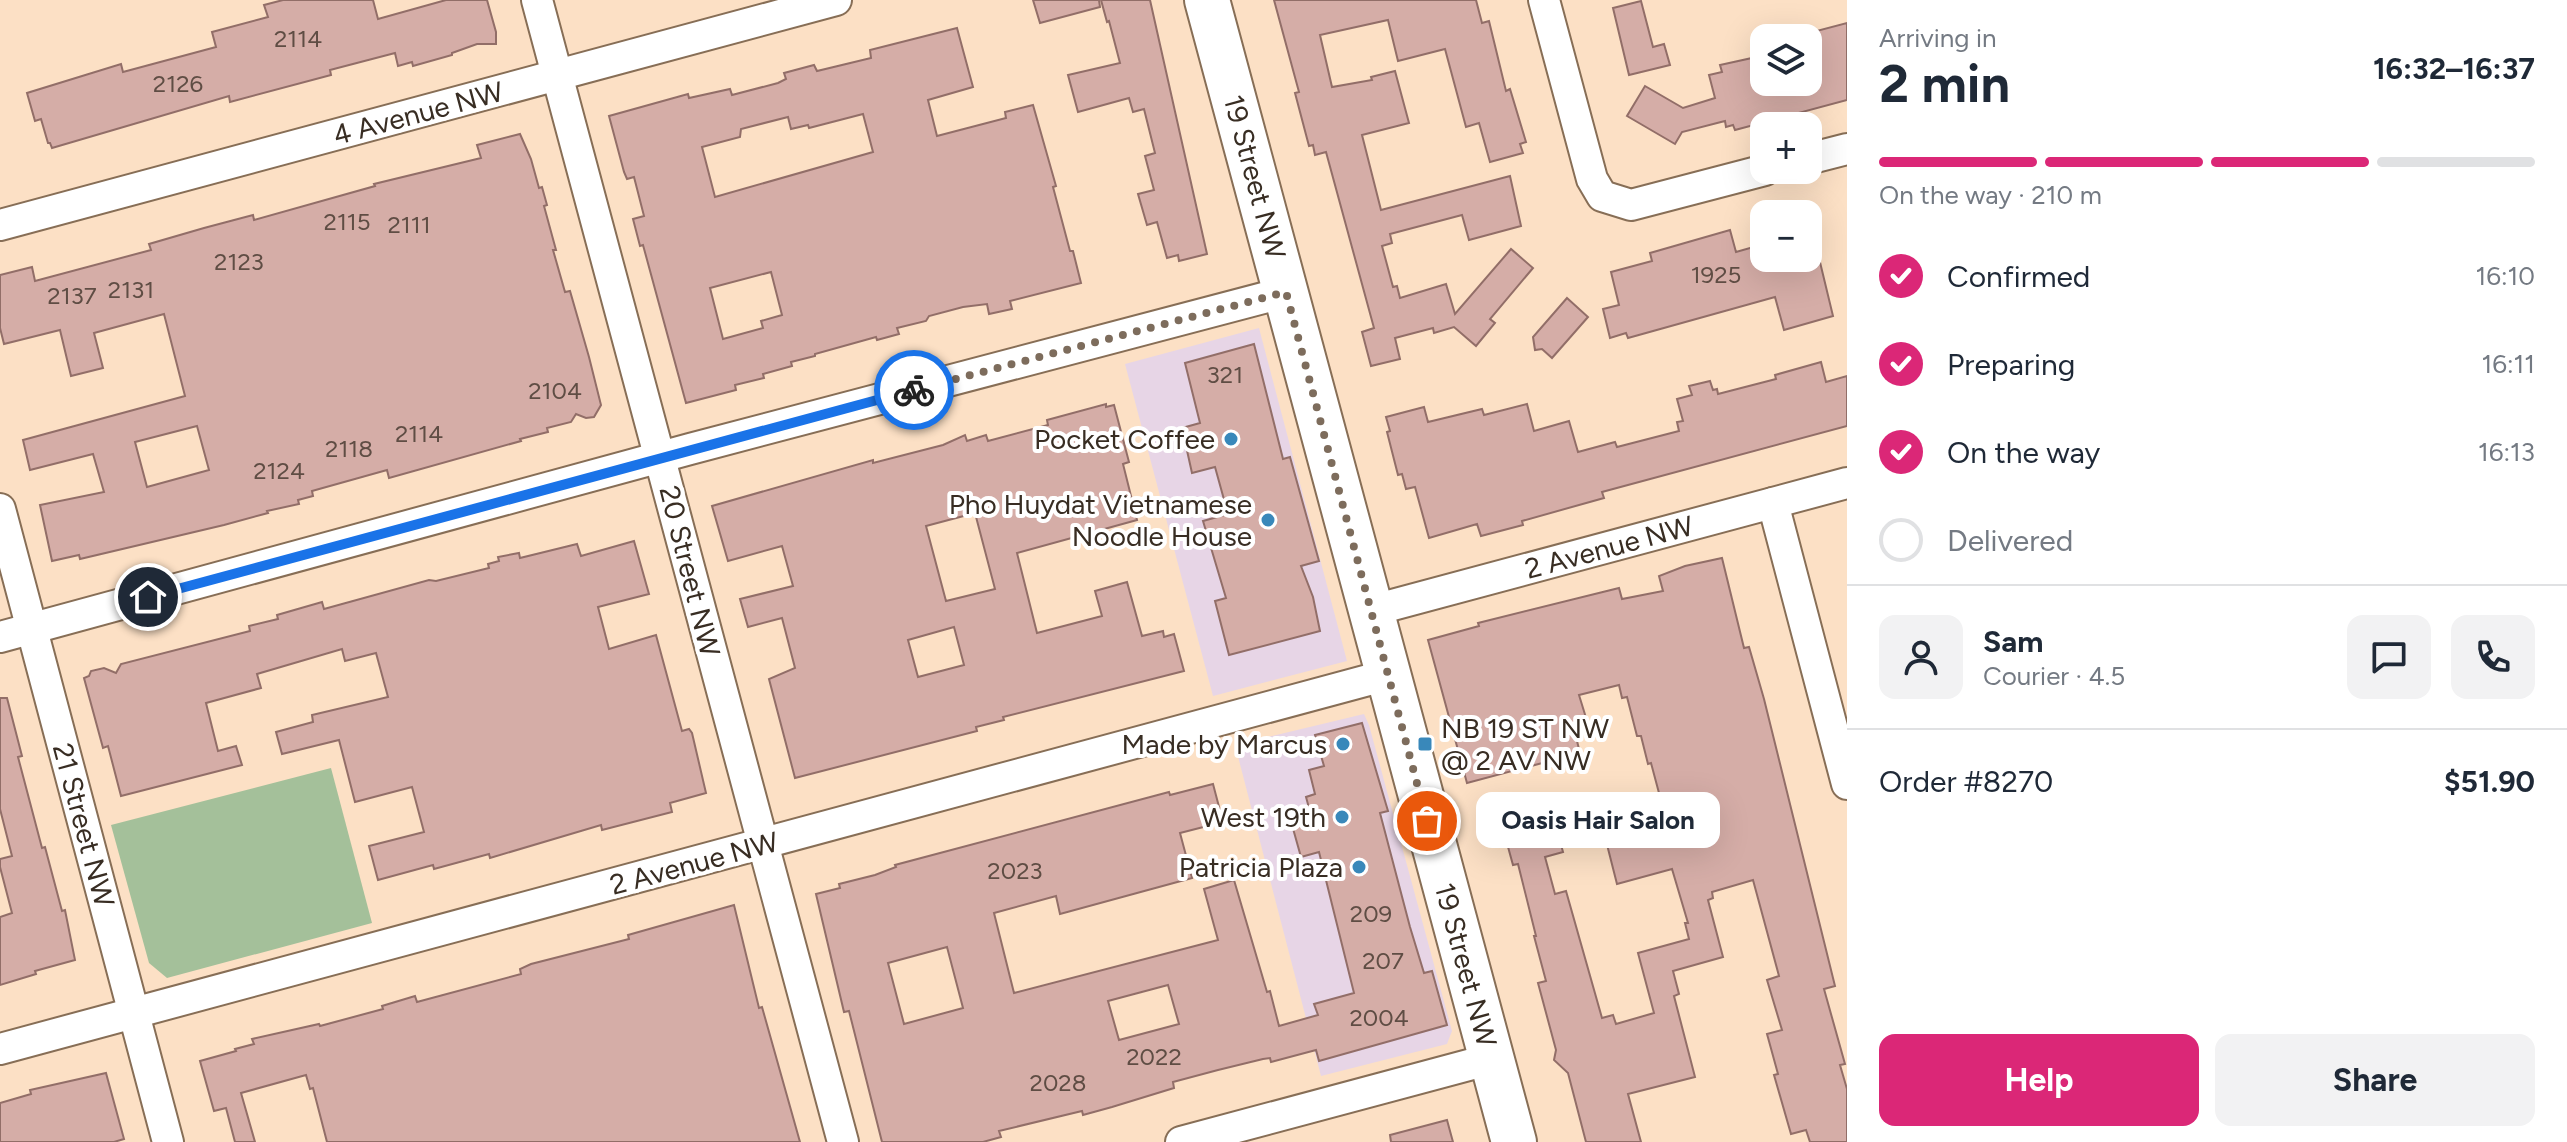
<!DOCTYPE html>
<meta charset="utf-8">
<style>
body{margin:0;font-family:Figtree,sans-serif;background:#f2f2f3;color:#1f2937;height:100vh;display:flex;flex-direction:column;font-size:30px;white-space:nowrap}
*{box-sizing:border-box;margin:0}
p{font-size:26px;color:#747a83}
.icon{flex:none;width:44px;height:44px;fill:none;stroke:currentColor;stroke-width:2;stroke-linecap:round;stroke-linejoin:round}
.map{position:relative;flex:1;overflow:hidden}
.sheet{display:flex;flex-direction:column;background:#fff;width:720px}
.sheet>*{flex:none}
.buttons{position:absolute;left:1750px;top:24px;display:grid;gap:16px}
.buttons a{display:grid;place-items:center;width:72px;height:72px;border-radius:16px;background:#fff;box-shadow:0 8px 32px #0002;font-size:40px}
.pin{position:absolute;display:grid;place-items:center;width:68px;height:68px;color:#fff;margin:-34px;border:4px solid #fff;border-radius:50%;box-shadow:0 2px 8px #0007}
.courier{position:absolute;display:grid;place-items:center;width:80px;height:80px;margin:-40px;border:6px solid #1a73e8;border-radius:50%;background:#fff;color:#222;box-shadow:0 2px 10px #0007}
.bubble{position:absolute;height:56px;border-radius:16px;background:#fff;box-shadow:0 8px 32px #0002;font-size:26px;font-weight:700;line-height:56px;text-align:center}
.overview em{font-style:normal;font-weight:700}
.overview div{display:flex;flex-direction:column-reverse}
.overview{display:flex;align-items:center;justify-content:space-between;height:136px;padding:0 32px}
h1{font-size:52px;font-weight:700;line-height:60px}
.bar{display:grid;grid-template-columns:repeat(4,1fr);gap:12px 8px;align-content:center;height:96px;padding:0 32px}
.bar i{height:10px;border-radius:6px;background:#e0e1e3}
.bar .selected{background:#db2777}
.bar p{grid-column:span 4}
.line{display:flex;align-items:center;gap:20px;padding:0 32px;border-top:2px solid #e0e1e3}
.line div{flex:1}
.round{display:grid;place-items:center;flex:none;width:84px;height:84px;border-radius:16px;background:#f2f2f3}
ol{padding:0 32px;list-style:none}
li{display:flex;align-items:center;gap:24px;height:88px}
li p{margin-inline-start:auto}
li .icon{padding:8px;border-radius:50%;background:#db2777;color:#fff;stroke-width:4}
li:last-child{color:#747a83}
li i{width:44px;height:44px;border:4px solid #e0e1e3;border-radius:50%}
.primary-button{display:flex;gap:16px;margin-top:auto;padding:16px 32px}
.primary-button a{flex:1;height:92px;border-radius:16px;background:#db2777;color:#fff;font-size:32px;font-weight:700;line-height:92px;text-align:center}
.primary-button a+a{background:#f2f2f3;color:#1f2937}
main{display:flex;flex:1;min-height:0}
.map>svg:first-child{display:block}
</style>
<main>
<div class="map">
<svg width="1847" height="1142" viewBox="0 0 1847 1142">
<rect width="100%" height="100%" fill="#fce0c5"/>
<g fill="#e7d5e6">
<polygon points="1259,328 1347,661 1213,696 1125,364"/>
<polygon points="1364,714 1369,725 1452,1031 1447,1044 1321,1076 1235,745"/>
</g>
<polygon fill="#a4c09a" points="331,768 372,923 167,978 149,963 111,825"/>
<g fill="#d5ada7" stroke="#926e68" stroke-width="2" fill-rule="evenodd">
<polygon points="283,0 373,0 378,19 446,0 487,0 496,32 496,44 477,44 452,53 452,55 413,66 412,62 398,66 395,53 330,70 331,75 230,102 229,96 52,148 50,143 48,143 41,119 35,121 27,93 121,64 123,72 216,47 212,32 268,17 264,5"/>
<polygon points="1033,0 1099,0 1100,7 1040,23"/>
<polygon points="1101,0 1150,0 1207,254 1179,261 1178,255 1167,258 1157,222 1147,225 1138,194 1154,190 1145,156 1155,153 1144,109 1133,112 1129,98 1078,112 1068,75 1120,63 1109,21 1107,22"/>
<polygon points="1274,0 1476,0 1482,23 1489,21 1506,91 1510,89 1526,142 1520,144 1523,153 1490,162 1479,123 1466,127 1445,49 1398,61 1388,20 1320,35 1332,87 1372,80 1371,77 1395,71 1409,123 1362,135 1381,210 1510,176 1521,226 1469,240 1462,215 1390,234 1392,243 1382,246 1393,287 1397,286 1400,298 1446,284 1455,314 1511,249 1533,268 1490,319 1495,323 1476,346 1454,327 1434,333 1433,328 1395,338 1400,359 1371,366 1362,332 1374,328 1326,152 1315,155 1313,145 1309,146 1295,93 1299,92"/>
<polygon points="1641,1 1653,47 1664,44 1670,65 1629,75 1613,8"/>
<polygon points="1847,23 1847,100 1735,130 1733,125 1726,127 1725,121 1721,122 1682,132 1675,144 1627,116 1645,86 1683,108 1715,98 1709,75 1722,72 1720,65 1752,58 1753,61 1764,58 1764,82 1808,82 1808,38 1805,34"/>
<path d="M957,28l16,59 -45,13 9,36 69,-18 -1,-6 28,-7 23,81 -3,1 17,64h3l8,32 -71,18 2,8 -23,5 -2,-10 -24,3 -34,9 -3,5 -29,7 2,6 -22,6 -1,-3 -61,17v2l-24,6 1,4 -29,8 1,4 -29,7 1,5 -50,13 -43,-158 -3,1 -7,-27 11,-3 -10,-39 -7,2 -3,-7 -15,-56 79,-22 1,4 41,-9 2,6 46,-12 8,-4 -2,-6 30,-8 3,6 54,-13 -1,-8zM863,114l10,38 -158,45 -13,-50 38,-10 1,-8 47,-12 3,12 17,-4 1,3zM771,272l11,43 -21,6 2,7 -40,11 -13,-51z"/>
<path d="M520,134l11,25 8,29 3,-1 5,18 -3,1 12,44h-3l12,42 5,-1 19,66 12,48 -7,12 -8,1 -10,-4 -5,8 -24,6 1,4 -28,7 1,2 -132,37 -2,-8 -75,21 1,5 -15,4 1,4 -32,7 1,2 -44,12 -144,34 -1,-4 -27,6 -12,-56 64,-13 -11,-38 -63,16 -7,-30 162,-44 -21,-82 -70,19 9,35 -32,8 -11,-46 -56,14 -4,-16v-53l32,-8 3,14 116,-31 -2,-6 55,-16 49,-13 1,5 121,-34 -1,-2 107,-26 -4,-13zM197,426l12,44 -62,17 -12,-45z"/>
<polygon points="1730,230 1736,252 1764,244 1764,258 1819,258 1833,316 1784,330 1775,297 1628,338 1626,333 1610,338 1603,309 1619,305 1611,272 1652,261 1650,253"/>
<polygon points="1567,298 1588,317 1552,358 1542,349 1535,350 1533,337"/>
<polygon points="1254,344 1283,459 1290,457 1319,561 1301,566 1313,597 1320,631 1229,655 1215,601 1226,598 1203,521 1228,514 1215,467 1192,473 1182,428 1200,423 1185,363"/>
<polygon points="1821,362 1826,382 1847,376 1847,426 1602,492 1604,498 1522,521 1523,525 1481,536 1477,524 1429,538 1415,487 1406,489 1402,474 1398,475 1387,432 1390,431 1386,417 1424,407 1428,422 1482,409 1484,415 1527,404 1534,431 1569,421 1578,452 1615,442 1617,447 1679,431 1677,422 1683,421 1677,399 1692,395 1689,386 1710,381 1713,390 1717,389 1718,394 1776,379 1775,375"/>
<path d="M1106,404v3l8,-2 15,57 -6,2 14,56 -120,33 20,80 65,-17 -7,-25 32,-9 15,54 21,-5 1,6 10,-3 10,37 -181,46 1,3 -28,7 1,4 -182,47 -26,-99 26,-11 -13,-50 -34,9 -8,-28 53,-13 -11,-40 -54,15 -16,-55 161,-46v3l70,-18 22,-10 2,6 19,-6 2,6 60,-16 -1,-5zM975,513l20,76 -49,12 -20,-75zM954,627l10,38 -46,12 -10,-37z"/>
<polygon points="634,541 649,594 598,607 609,649 656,635 682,731 689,729 692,733 706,793 670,803 672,812 602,830 601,825 490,858 489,854 434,869 433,865 378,880 369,846 424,832 412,787 355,802 339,740 282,754 276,732 313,722 312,715 388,697 376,653 345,661 342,649 257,674 261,688 206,703 218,751 236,746 242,765 121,796 108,746 103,748 84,678 89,676 91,671 104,668 116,673 121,664 250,631 249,626 278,619 277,615 322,602 324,609 429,580 436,581 489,568 488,564 499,561 498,557 519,553 520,558 577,544 581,556"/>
<polygon points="1722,558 1744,648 1749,647 1764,699 1835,986 1824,989 1845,1064 1840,1065 1847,1089 1847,1142 1810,1142 1806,1130 1791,1134 1774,1075 1778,1074 1767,1034 1782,1030 1767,980 1779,976 1753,880 1712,892 1713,898 1708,900 1723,957 1673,971 1679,994 1674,996 1695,1077 1628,1094 1641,1142 1586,1142 1568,1073 1554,1060 1556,1050 1538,983 1546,981 1534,936 1536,936 1518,864 1513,865 1505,836 1554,819 1563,852 1545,857 1555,894 1566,891 1602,1018 1613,1015 1616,1024 1654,1013 1638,953 1689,939 1685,923 1688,923 1672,869 1617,884 1602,825 1663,808 1651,763 1648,764 1641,736 1637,736 1627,697 1622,698 1619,685 1579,695 1587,721 1573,725 1580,753 1467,783 1428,640 1479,626 1478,623 1619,588 1622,599 1663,591 1659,576 1685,566"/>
<polygon points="0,698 7,698 22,756 18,757 42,848 45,847 62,911 65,910 75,960 35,971 36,974 0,985 0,917 12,913 0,867 0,859 12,856 0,809"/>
<path d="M1362,723l26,88 -8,2 30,114 14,46 8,-2 15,54 -128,36 -3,-11 -45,12 -1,-4 -7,1 -45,11 -45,12 1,6 -62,19 -29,8 -1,-4 -83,20 2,6 -18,5h-101l-33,-131 -5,1 -28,-118 24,-6 -1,-4 36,-9 21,-8 -1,-2 274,-73 1,3 43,-11 10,38 -43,11 12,45 -132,36 -4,-18 -62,17 20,80 204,-53 -14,-51 30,-9 33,112 3,-1 9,35 39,-11 -4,-11 40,-11 -35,-141 -18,5 -9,-32 20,-6 -6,-22 9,-3 -6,-24 15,-4 -9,-31zM947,947l16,61 -59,16 -16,-61zM1168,985l11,39 -60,16 -11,-39z"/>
<polygon points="734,905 759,1008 762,1007 800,1142 327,1142 313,1088 310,1089 306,1075 241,1093 255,1142 235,1142 226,1108 214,1111 200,1061 236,1051 235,1049 254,1044 252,1039 319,1024 320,1026 383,1009 382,1006 415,996 417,1002 521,974 520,969 531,964 629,939 628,935"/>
<polygon points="106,1073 124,1139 114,1142 0,1142 0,1103 31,1094 30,1090"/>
<polygon points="1447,1120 1453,1142 1391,1142 1390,1135"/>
</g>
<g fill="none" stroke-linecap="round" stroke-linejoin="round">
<g stroke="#876e56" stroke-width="34">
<g id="street">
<polyline points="537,0 843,1142"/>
<polyline points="1544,0 1592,179 1602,196 1631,205 1765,170"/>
<polyline points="1808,159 1847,149"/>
<polyline points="0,225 836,0"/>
<polyline points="1773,503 1847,784"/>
<polyline points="0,509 168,1142"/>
<polyline points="1370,611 1847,483"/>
<polyline points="0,637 690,449 1286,292"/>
<polyline points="0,1049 1387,675"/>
<polyline points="1181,1142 1491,1059"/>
</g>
</g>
<g stroke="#876e56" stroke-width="48">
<polyline id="secondary" points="1207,0 1514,1142"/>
</g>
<use href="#street" stroke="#fff" stroke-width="30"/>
<use href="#secondary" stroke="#fff" stroke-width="44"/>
</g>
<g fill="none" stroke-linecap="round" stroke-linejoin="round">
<polyline stroke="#7d6c5c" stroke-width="8" stroke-dasharray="0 14.4" points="914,390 1286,292 1427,821"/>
<polyline stroke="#1a73e8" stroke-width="10" points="148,597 914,390"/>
</g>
<g fill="#3988ba" stroke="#fff" stroke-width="3">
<circle cx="1231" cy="439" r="8"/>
<circle cx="1268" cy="520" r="8"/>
<circle cx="1343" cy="744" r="8"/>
<rect x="1417" y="736" width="16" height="16" rx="4"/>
<circle cx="1342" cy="817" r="8"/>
<circle cx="1359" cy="867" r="8"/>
</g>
<g text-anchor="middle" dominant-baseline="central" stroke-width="8" stroke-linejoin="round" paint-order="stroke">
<g font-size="24" fill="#5f4d44">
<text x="298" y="38">2114</text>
<text x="178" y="83">2126</text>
<text x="347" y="221">2115</text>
<text x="409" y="224">2111</text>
<text x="239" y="261">2123</text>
<text x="1716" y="274">1925</text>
<text x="131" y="289">2131</text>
<text x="72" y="295">2137</text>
<text x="1225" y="374">321</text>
<text x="555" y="390">2104</text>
<text x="419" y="433">2114</text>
<text x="349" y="448">2118</text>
<text x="279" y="470">2124</text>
<text x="1015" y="870">2023</text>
<text x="1371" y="913">209</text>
<text x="1383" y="960">207</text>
<text x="1379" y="1017">2004</text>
<text x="1154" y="1056">2022</text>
<text x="1058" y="1082">2028</text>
</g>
<g font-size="28" fill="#382d23" stroke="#fff">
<text transform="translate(418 113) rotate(-15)">4 Avenue NW</text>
<text transform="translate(1255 177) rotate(75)">19 Street NW</text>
<text transform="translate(1609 547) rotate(-15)">2 Avenue NW</text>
<text transform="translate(690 571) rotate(76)">20 Street NW</text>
<text transform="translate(84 825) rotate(75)">21 Street NW</text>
<text transform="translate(694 863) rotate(-15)">2 Avenue NW</text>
<text transform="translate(1466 965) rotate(75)">19 Street NW</text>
</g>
<g font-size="28" fill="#382d23" stroke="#fff" text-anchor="end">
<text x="1215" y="439">Pocket Coffee</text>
<text x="1252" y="504">Pho Huydat Vietnamese<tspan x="1252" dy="32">Noodle House</tspan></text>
<text x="1441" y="728" text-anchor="start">NB 19 ST NW<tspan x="1441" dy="32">@ 2 AV NW</tspan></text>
<text x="1327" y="744">Made by Marcus</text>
<text x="1326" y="817">West 19th</text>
<text x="1343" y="867">Patricia Plaza</text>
</g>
</g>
</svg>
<div class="buttons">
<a><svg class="icon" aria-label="layers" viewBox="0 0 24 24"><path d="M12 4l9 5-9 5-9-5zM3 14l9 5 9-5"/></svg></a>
<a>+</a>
<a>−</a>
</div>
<div class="pin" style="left:1427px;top:821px;background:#ea580c"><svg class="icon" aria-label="bag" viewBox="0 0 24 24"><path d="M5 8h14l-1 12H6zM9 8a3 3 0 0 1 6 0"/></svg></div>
<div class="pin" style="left:148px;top:597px;background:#1f2937"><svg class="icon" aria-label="home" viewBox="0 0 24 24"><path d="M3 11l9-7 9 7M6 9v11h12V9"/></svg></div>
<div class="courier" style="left:914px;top:390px"><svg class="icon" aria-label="bike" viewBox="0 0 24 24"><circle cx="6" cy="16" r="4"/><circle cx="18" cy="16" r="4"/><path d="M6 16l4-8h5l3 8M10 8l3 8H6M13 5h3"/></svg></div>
<div class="bubble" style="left:1476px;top:792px;width:244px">Oasis Hair Salon</div>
</div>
<section class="sheet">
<div class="overview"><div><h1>2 min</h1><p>Arriving in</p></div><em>16:32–16:37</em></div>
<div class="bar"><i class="selected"></i><i class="selected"></i><i class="selected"></i><i></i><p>On the way · 210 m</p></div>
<ol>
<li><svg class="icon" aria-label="check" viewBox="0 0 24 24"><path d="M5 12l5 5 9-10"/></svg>Confirmed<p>16:10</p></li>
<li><svg class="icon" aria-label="check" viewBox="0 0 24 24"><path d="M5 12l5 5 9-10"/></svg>Preparing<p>16:11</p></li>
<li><svg class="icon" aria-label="check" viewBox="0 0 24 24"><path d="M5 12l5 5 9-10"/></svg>On the way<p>16:13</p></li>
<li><i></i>Delivered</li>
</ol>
<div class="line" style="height:144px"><a class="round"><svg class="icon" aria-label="person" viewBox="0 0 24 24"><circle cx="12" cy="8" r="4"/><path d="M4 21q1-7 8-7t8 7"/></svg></a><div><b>Sam</b><p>Courier · 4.5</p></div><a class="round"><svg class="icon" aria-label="chat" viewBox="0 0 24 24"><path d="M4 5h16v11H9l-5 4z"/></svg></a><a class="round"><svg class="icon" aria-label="phone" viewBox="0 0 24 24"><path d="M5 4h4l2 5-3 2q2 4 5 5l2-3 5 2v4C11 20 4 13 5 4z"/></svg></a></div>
<div class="line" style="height:104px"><div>Order #8270</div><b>$51.90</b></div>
<div class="primary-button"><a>Help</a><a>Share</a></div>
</section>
</main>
